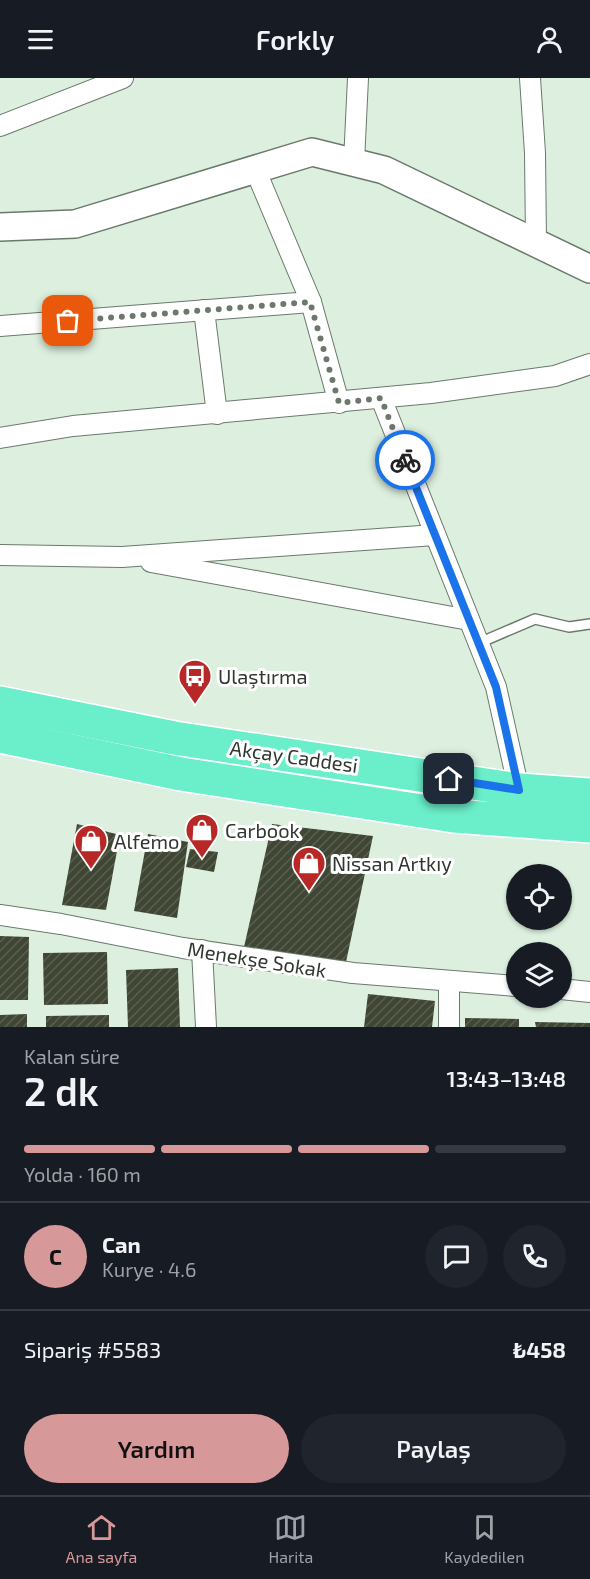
<!DOCTYPE html>
<html lang="tr">
<meta charset="utf-8">
<style>
body{margin:0;font-family:"Exo 2",sans-serif;background:#20242c;color:#f1f3f6;height:100vh;display:flex;flex-direction:column;font-size:22px;white-space:nowrap}
*{box-sizing:border-box;margin:0}
p{font-size:20px;color:#9ea1a6}
.icon{flex:none;width:33px;height:33px;fill:none;stroke:currentColor;stroke-width:2;stroke-linecap:round;stroke-linejoin:round}
.map{position:relative;height:949px;overflow:hidden}
.sheet{display:flex;flex-direction:column;background:#171b24;flex:1}
.sheet>*{flex:none}
.fabs{position:absolute;left:506px;top:786px;display:grid;gap:12px}
.fabs a{display:grid;place-items:center;width:66px;height:66px;border-radius:50%;background:#171b24;box-shadow:0 2px 4px #0004;font-size:30px}
.pin{position:absolute;display:grid;place-items:center;width:51px;height:51px;color:#fff;margin:-26px;border-radius:12px;box-shadow:0 3px 9px #0006}
.courier{position:absolute;display:grid;place-items:center;width:60px;height:60px;margin:-30px;border:4px solid #1a73e8;border-radius:50%;background:#fff;color:#222;box-shadow:0 2px 8px #0007}
.headline em{font-style:normal;font-weight:600}
.headline div{display:flex;flex-direction:column-reverse}
.headline{display:flex;align-items:center;justify-content:space-between;height:102px;padding:0 24px}
h1{font-size:39px;font-weight:600;line-height:45px}
.bar{display:grid;grid-template-columns:repeat(4,1fr);gap:9px 6px;align-content:center;height:72px;padding:0 24px}
.bar i{height:8px;border-radius:4px;background:#363941}
.bar .current{background:#d79899}
.bar p{grid-column:span 4}
.line{display:flex;align-items:center;gap:15px;padding:0 24px;border-top:2px solid #363941}
.line div{flex:1}
.round{display:grid;place-items:center;flex:none;width:63px;height:63px;border-radius:32px;background:#20242c}
.primary-button{display:flex;gap:12px;margin-top:auto;padding:12px 24px}
.primary-button a{flex:1;height:69px;border-radius:36px;background:#d79899;color:#111;font-size:24px;font-weight:600;line-height:69px;text-align:center}
.primary-button a+a{background:#20242c;color:#f1f3f6}
header{display:flex;justify-content:space-between;align-items:center;height:78px;padding:0 24px;background:#171b24;font-size:27px;font-weight:600}
.tab-bar{display:flex;justify-content:space-around;align-items:center;height:84px;border-top:2px solid #363941;background:#171b24;font-size:16px;color:#9ea1a6}
.tab-bar a{display:grid;justify-items:center;gap:3px}
.tab-bar .current{color:#d79899}
.map>svg:first-child{display:block}
</style>
<header><svg class="icon" aria-label="menu" viewBox="0 0 24 24"><path d="M4 6h16M4 12h16M4 18h16"/></svg>Forkly<svg class="icon" aria-label="person" viewBox="0 0 24 24"><circle cx="12" cy="8" r="4"/><path d="M4 21q1-7 8-7t8 7"/></svg></header>
<div class="map">
<svg width="590" height="949" viewBox="0 0 590 949">
<defs>
<pattern id="building-hatch" width="6" height="6" patternUnits="userSpaceOnUse" patternTransform="scale(1.5)"><rect width="6" height="6" fill="#404634"/><path d="M-1 1l2-2M0 6l6-6M5 7l2-2" fill="none" stroke="#5a5f50"/></pattern>
</defs>
<rect width="100%" height="100%" fill="#ddf0df"/>
<g fill="url(#building-hatch)">
<polygon points="77,746 120,757 106,832 62,827"/>
<polygon points="272,746 373,758 346,884 244,869"/>
<polygon points="148,756 188,764 177,840 134,833"/>
<polygon points="190,771 218,774 214,794 186,789"/>
<polygon points="0,858 29,859 28,922 0,922"/>
<polygon points="107,874 108,926 44,927 43,875"/>
<polygon points="178,890 180,949 128,949 126,892"/>
<polygon points="368,916 435,923 432,949 364,949"/>
<polygon points="27,936 27,949 0,949 0,937"/>
<polygon points="109,937 109,949 46,949 46,938"/>
<polygon points="465,940 519,941 519,949 465,949"/>
<polygon points="535,944 590,945 590,949 536,949"/>
</g>
<g fill="none" stroke-linecap="round" stroke-linejoin="round">
<g stroke="#697a6b" stroke-width="12">
<polyline id="lane" points="479,565 535,541 569,549 590,546"/>
</g>
<g stroke="#697a6b" stroke-width="22">
<g id="street">
<polyline points="530,0 535,75 536,164"/>
<polyline points="0,48 123,0"/>
<polyline points="354,84 358,0"/>
<polyline points="311,224 339,325"/>
<polyline points="204,232 217,336"/>
<polyline points="0,248 311,224 255,91"/>
<polyline points="381,320 496,609 519,712"/>
<polyline points="0,360 73,348 431,315 555,298 590,286"/>
<polyline points="0,477 122,479 435,457"/>
<polyline points="151,484 469,542"/>
<polyline points="0,837 61,846 183,870 353,895 516,908"/>
<polyline points="202,872 206,949"/>
<polyline points="449,903 449,949"/>
<polyline points="561,911 590,914"/>
</g>
</g>
<g stroke="#697a6b" stroke-width="30">
<polyline id="secondary" points="0,149 75,146 312,74 384,92 590,191"/>
</g>
<g stroke="#fff" stroke-width="36">
<g id="highway">
<polyline points="0,625 174,660 519,712 590,717"/>
<polyline points="0,658 181,696 454,738 590,748"/>
</g>
</g>
<use href="#lane" stroke="#fff" stroke-width="9"/>
<use href="#street" stroke="#fff" stroke-width="20"/>
<use href="#secondary" stroke="#fff" stroke-width="27"/>
<use href="#highway" stroke="#6beeca" stroke-width="33"/>
</g>
<g fill="none" stroke-linecap="round" stroke-linejoin="round">
<polyline stroke="#6d786d" stroke-width="6" stroke-dasharray="0 10.8" points="68,243 310,224 339,325 381,320 405,382"/>
<polyline stroke="#1a73e8" stroke-width="8" points="405,382 496,609 519,712 449,701"/>
</g>
<defs>
<g id="bus-pin" transform="scale(1.725)"><path d="M0 17L-7.5 6A9.5 9.5 0 1 1 7.5 6Z" fill="#b72827" stroke="#fff"/><path d="M-5-6H5V4H4V6H2V4H-2V6H-4V4H-5ZM-3.5-4V0h7V-4ZM-3.5 1.2v1.5H-2V1.2ZM2 1.2v1.5H3.5V1.2Z" fill="#fff"/></g>
<g id="shop-pin" transform="scale(1.725)"><path d="M0 17L-7.5 6A9.5 9.5 0 1 1 7.5 6Z" fill="#b72827" stroke="#fff"/><path d="M-5-2.5h2.3a2.7 3.5 0 0 1 5.4 0H5L5.5 6h-11ZM-1.5-2.5h3a1.5 2.3 0 0 0-3 0Z" fill="#fff"/></g>
</defs>
<g fill-rule="evenodd">
<use href="#bus-pin" x="195" y="598"/>
<use href="#shop-pin" x="202" y="752"/>
<use href="#shop-pin" x="91" y="763"/>
<use href="#shop-pin" x="309" y="785"/>
</g>
<g text-anchor="middle" dominant-baseline="central" stroke-width="6" stroke-linejoin="round" paint-order="stroke">
<g font-size="20" fill="#303730" stroke="#fff" text-anchor="start">
<text x="218" y="598">Ulaştırma</text>
<text x="225" y="752">Carbook</text>
<text x="114" y="763">Alfemo</text>
<text x="332" y="785">Nissan Artkıy</text>
</g>
<g font-size="20" fill="#303730" stroke="#fff">
<text transform="translate(294 678) rotate(8)">Akçay Caddesi</text>
<text transform="translate(257 881) rotate(9)">Menekşe Sokak</text>
</g>
</g>
</svg>
<div class="fabs">
<a><svg class="icon" aria-label="locate" viewBox="0 0 24 24"><circle cx="12" cy="12" r="6"/><path d="M12 2v4M12 18v4M2 12h4M18 12h4"/></svg></a>
<a><svg class="icon" aria-label="layers" viewBox="0 0 24 24"><path d="M12 4l9 5-9 5-9-5zM3 14l9 5 9-5"/></svg></a>
</div>
<div class="pin" style="left:68px;top:243px;background:#ea580c"><svg class="icon" aria-label="bag" viewBox="0 0 24 24"><path d="M5 8h14l-1 12H6zM9 8a3 3 0 0 1 6 0"/></svg></div>
<div class="pin" style="left:449px;top:701px;background:#1f2937"><svg class="icon" aria-label="home" viewBox="0 0 24 24"><path d="M3 11l9-7 9 7M6 9v11h12V9"/></svg></div>
<div class="courier" style="left:405px;top:382px"><svg class="icon" aria-label="bike" viewBox="0 0 24 24"><circle cx="6" cy="16" r="4"/><circle cx="18" cy="16" r="4"/><path d="M6 16l4-8h5l3 8M10 8l3 8H6M13 5h3"/></svg></div>
</div>
<section class="sheet">
<div class="headline"><div><h1>2 dk</h1><p>Kalan süre</p></div><em>13:43–13:48</em></div>
<div class="bar"><i class="current"></i><i class="current"></i><i class="current"></i><i></i><p>Yolda · 160 m</p></div>
<div class="line" style="height:108px"><b class="round" style="background:#d79899;color:#111">C</b><div><b>Can</b><p>Kurye · 4.6</p></div><a class="round"><svg class="icon" aria-label="chat" viewBox="0 0 24 24"><path d="M4 5h16v11H9l-5 4z"/></svg></a><a class="round"><svg class="icon" aria-label="phone" viewBox="0 0 24 24"><path d="M5 4h4l2 5-3 2q2 4 5 5l2-3 5 2v4C11 20 4 13 5 4z"/></svg></a></div>
<div class="line" style="height:78px"><div>Sipariş #5583</div><b>₺458</b></div>
<div class="primary-button"><a>Yardım</a><a>Paylaş</a></div>
</section>
<nav class="tab-bar">
<a class="current"><svg class="icon" aria-label="home" viewBox="0 0 24 24"><path d="M3 11l9-7 9 7M6 9v11h12V9"/></svg>Ana sayfa</a>
<a><svg class="icon" aria-label="map" viewBox="0 0 24 24"><path d="M3 6l6-2 6 2 6-2v14l-6 2-6-2-6 2zM9 4v14M15 6v14"/></svg>Harita</a>
<a><svg class="icon" aria-label="saved" viewBox="0 0 24 24"><path d="M7 4h10v16l-5-4-5 4z"/></svg>Kaydedilen</a>
</nav>
